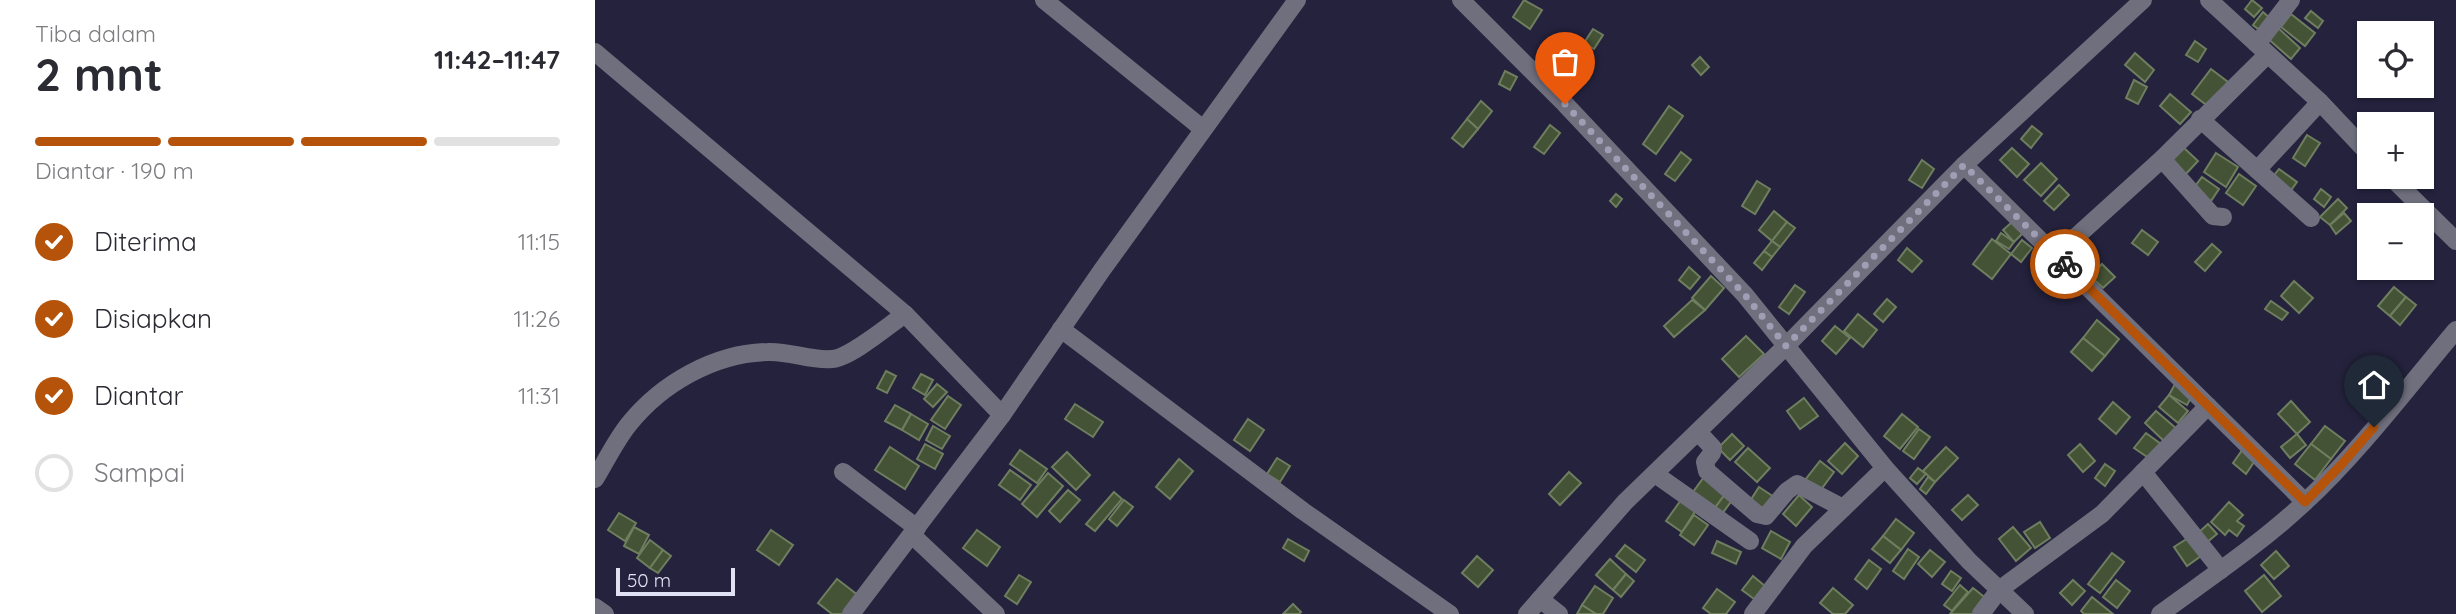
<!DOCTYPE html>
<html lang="id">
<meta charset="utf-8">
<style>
body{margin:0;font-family:Quicksand,sans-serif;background:#f2f2f3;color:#2b2b33;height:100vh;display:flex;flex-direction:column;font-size:26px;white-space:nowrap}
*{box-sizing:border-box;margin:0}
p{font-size:23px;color:#7c7c81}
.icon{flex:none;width:38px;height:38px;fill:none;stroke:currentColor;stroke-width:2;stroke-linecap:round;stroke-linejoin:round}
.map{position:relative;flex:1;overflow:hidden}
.sheet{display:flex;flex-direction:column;background:#fff;width:595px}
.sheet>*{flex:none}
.buttons{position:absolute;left:1762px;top:21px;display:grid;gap:14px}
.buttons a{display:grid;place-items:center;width:77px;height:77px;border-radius:0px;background:#fff;box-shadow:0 2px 5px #0004;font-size:35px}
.scale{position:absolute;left:21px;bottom:18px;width:119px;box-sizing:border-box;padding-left:7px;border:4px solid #e1e1f4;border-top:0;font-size:19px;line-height:24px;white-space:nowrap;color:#e1e1f4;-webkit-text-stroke:5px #24223d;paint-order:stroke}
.pin{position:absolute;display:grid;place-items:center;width:60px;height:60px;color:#fff;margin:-72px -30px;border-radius:50% 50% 50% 0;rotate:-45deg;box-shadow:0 0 7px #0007}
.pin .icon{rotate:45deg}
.courier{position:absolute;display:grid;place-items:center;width:70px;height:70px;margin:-35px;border:5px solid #b45309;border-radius:50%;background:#fff;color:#222;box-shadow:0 2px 9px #0007}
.summary em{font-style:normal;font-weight:700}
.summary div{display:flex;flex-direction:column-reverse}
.summary{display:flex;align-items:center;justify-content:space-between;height:119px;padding:0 35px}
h1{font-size:46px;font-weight:700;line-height:52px}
.bar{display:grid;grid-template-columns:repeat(4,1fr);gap:10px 7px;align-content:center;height:84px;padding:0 35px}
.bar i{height:9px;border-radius:5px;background:#e1e1e2}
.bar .active{background:#b45309}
.bar p{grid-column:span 4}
ol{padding:0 35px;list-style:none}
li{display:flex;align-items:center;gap:21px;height:77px}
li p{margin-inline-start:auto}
li .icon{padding:7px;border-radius:50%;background:#b45309;color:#fff;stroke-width:4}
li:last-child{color:#7c7c81}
li i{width:38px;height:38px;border:4px solid #e1e1e2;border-radius:50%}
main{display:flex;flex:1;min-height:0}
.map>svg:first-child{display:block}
</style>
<main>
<section class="sheet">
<div class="summary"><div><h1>2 mnt</h1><p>Tiba dalam</p></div><em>11:42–11:47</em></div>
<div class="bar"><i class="active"></i><i class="active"></i><i class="active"></i><i></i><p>Diantar · 190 m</p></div>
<ol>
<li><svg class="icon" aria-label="check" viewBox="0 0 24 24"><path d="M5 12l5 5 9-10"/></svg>Diterima<p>11:15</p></li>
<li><svg class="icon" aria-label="check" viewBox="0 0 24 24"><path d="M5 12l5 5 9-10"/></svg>Disiapkan<p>11:26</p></li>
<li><svg class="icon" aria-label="check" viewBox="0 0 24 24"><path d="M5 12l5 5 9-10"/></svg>Diantar<p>11:31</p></li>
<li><i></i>Sampai</li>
</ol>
</section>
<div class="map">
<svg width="1861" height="614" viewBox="0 0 1861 614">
<rect width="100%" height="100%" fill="#24223d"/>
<g fill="#445235" stroke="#6e7e5f" stroke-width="2">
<polygon points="929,0 947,10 935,29 918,17"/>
<polygon points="1657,0 1667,8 1659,17 1650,9"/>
<polygon points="1716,11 1728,21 1723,28 1710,18"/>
<polygon points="1668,12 1677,20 1668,33 1658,25"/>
<polygon points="1696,14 1720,33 1710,46 1686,27"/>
<polygon points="1681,26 1705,48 1696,59 1671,37"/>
<polygon points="998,29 1008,35 999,49 989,43"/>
<polygon points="1600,41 1611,49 1603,62 1591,55"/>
<polygon points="985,43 997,52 981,74 969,64"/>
<polygon points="1540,53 1559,70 1550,82 1530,65"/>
<polygon points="1105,57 1114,67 1106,75 1097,65"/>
<polygon points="1616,69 1633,82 1614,107 1597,94"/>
<polygon points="910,71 922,77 915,90 904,84"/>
<polygon points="1539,80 1552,87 1543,104 1531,98"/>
<polygon points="1575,94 1596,112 1585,124 1565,106"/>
<polygon points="886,101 897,111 883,129 872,119"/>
<polygon points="1074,106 1088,116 1061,154 1048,144"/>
<polygon points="872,119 883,129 868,147 857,138"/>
<polygon points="955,125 965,133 949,154 939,147"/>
<polygon points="1437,126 1447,134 1436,148 1426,139"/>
<polygon points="1712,135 1725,143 1710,166 1698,158"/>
<polygon points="1588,147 1603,161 1589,176 1574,162"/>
<polygon points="1417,148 1434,164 1422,177 1405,160"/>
<polygon points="1086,152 1096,160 1080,181 1070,174"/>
<polygon points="1621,153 1643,167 1631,187 1609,172"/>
<polygon points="1327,160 1339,169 1327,188 1314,180"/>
<polygon points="1446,163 1462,179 1446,196 1429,180"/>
<polygon points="1684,169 1702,182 1694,193 1676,179"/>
<polygon points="1644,174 1661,186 1648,205 1631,193"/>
<polygon points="1607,177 1624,189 1616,201 1598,189"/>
<polygon points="1162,181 1175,189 1160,214 1147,206"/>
<polygon points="1464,185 1474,195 1459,210 1449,201"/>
<polygon points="1726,189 1736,197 1729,207 1719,199"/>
<polygon points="1021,194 1027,199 1021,207 1015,201"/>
<polygon points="1743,199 1752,208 1735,225 1725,217"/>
<polygon points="1179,211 1192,222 1177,241 1164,230"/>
<polygon points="1749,213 1756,221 1741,234 1735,225"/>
<polygon points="1192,222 1200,228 1185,247 1177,241"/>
<polygon points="1417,222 1428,233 1419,242 1408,230"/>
<polygon points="1547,230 1563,242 1553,255 1537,243"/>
<polygon points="1406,233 1419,242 1414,249 1401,241"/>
<polygon points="1397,239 1416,254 1397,279 1378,264"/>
<polygon points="1427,240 1437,248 1426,262 1416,254"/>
<polygon points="1177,241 1185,247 1177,257 1169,251"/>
<polygon points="1617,244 1626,252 1610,271 1600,262"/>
<polygon points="1312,248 1327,261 1317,272 1303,260"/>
<polygon points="1169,251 1177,257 1167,270 1159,263"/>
<polygon points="1507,264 1520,277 1508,288 1495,276"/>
<polygon points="1094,267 1105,277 1095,289 1084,280"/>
<polygon points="1116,276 1129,288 1110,310 1097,298"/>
<polygon points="1699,281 1718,298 1704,313 1686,296"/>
<polygon points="1200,285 1210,292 1194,314 1184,307"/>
<polygon points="1799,287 1811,297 1795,316 1783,306"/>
<polygon points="1811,297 1821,305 1805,325 1795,316"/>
<polygon points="1292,299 1301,307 1288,322 1279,314"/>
<polygon points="1097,300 1110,310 1079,337 1069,326"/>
<polygon points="1676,301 1693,313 1687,320 1670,309"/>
<polygon points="1263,314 1282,330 1268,347 1249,331"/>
<polygon points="1502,320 1524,339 1510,356 1488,338"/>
<polygon points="1240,326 1255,338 1241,354 1227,341"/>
<polygon points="1151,336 1169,354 1144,377 1127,359"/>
<polygon points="1488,338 1510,356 1497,371 1476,352"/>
<polygon points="291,371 301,376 292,393 282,388"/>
<polygon points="326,374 338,380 330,395 318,388"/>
<polygon points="342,384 352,392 338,407 329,399"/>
<polygon points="1580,384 1598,394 1592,405 1574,395"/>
<polygon points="1574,395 1593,411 1583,423 1564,407"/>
<polygon points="353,396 366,405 350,429 336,420"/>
<polygon points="1209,398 1223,416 1205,429 1192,411"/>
<polygon points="1696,401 1715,422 1702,434 1683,414"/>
<polygon points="1518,402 1535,417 1521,434 1504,419"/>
<polygon points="480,404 508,422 498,437 470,419"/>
<polygon points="300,405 316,414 307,430 290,421"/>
<polygon points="1561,411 1582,429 1570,442 1550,423"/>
<polygon points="316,414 333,424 324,440 307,430"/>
<polygon points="1307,414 1323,427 1305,449 1289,436"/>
<polygon points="653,419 669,430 655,451 639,440"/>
<polygon points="338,426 355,436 347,449 331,440"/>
<polygon points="1730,426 1750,441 1736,459 1716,444"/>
<polygon points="1324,429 1335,437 1319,459 1308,451"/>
<polygon points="1551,433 1566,444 1555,459 1539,448"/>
<polygon points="1137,434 1149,446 1135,460 1123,448"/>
<polygon points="1702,434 1711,445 1695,458 1686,447"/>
<polygon points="1250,443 1263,456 1247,474 1233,461"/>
<polygon points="330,444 348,454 340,469 322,459"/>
<polygon points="1485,444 1500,461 1488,472 1473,455"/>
<polygon points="1716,444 1736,459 1720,480 1700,464"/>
<polygon points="295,447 324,466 310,489 280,470"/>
<polygon points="1351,447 1363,458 1340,482 1328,471"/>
<polygon points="1153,448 1175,468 1162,482 1140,462"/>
<polygon points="1648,449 1661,459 1651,474 1638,463"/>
<polygon points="425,450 452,469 442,483 415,464"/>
<polygon points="472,452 495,475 481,490 457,467"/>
<polygon points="682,458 695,466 685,482 672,474"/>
<polygon points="584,459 598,471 575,499 561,487"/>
<polygon points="1225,461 1239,472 1225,491 1210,480"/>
<polygon points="1510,464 1520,471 1510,486 1500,478"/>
<polygon points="1323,468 1331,474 1322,484 1315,478"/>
<polygon points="415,470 436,485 425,500 404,485"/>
<polygon points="974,472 986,483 965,505 954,494"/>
<polygon points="453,473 468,486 442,517 427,504"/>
<polygon points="1109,477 1131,493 1116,513 1095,496"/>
<polygon points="1333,477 1340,482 1331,494 1325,489"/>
<polygon points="1164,487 1179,497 1170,511 1155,501"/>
<polygon points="473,490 485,500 465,522 454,511"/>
<polygon points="519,492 527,499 500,531 491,524"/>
<polygon points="1131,493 1138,499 1124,518 1116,513"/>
<polygon points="1204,495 1217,507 1201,526 1188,514"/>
<polygon points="1373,495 1383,505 1367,520 1357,510"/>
<polygon points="529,500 538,507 522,526 514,519"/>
<polygon points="1086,500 1101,510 1087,532 1071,521"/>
<polygon points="1634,502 1648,515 1642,521 1649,526 1642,536 1634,530 1630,535 1616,522"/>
<polygon points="24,513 41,523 30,541 13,530"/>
<polygon points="1099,515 1113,525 1099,545 1085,535"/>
<polygon points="1301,519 1319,533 1306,550 1288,536"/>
<polygon points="1445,522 1455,538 1440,548 1429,532"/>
<polygon points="1613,524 1622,534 1611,543 1603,533"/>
<polygon points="39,527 54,535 44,554 29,546"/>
<polygon points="1418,527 1436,548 1421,561 1404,539"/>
<polygon points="176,530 198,545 184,565 162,550"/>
<polygon points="382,530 405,547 392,566 368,548"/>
<polygon points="1176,531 1195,542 1186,559 1167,548"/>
<polygon points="1288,536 1306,550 1295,563 1277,549"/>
<polygon points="1593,538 1606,556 1592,566 1579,547"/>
<polygon points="693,539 714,551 709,561 688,548"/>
<polygon points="55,540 68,550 55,568 42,558"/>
<polygon points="1122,541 1146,552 1141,564 1117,553"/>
<polygon points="1030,545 1050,560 1041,572 1021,556"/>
<polygon points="1313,549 1324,557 1309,579 1298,571"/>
<polygon points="68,550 76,556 63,573 55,568"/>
<polygon points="1335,550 1350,562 1337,577 1323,564"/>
<polygon points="1681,551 1694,566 1679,579 1666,565"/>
<polygon points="1517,553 1529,562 1505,593 1493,584"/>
<polygon points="882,556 898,570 883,587 867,573"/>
<polygon points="1015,559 1031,574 1018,590 1001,575"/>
<polygon points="1274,560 1286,569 1272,589 1260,579"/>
<polygon points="1356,571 1366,578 1357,591 1347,584"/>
<polygon points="1031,574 1039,581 1026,597 1018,590"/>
<polygon points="424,575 436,582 422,604 410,596"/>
<polygon points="1669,575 1686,596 1667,612 1650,591"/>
<polygon points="1158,576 1170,586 1159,599 1147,590"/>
<polygon points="242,579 264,596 250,614 237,614 223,603"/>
<polygon points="1478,580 1490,591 1477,605 1465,593"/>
<polygon points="1521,580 1535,591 1522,608 1508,597"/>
<polygon points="1365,585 1373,592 1357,611 1349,605"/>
<polygon points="1000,586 1018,598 1008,614 1001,614 987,605"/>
<polygon points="1238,588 1258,605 1250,614 1238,614 1225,603"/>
<polygon points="1378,588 1393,600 1381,614 1355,614"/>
<polygon points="1122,589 1140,602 1131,614 1116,614 1108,608"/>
<polygon points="1497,597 1518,614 1489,614 1486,611"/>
<polygon points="698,604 706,612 704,614 688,614"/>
<polygon points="987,605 1001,614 982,614"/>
</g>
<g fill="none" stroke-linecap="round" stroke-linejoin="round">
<g stroke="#6f6f7e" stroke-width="18">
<polyline points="449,0 608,129"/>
<polyline points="866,0 970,104 1150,295 1290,468 1374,561 1430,614"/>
<polyline points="1614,0 1725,102 1774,154"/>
<polyline points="1662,44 1696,0"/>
<polyline points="0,52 310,314 407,415"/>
<polyline points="1605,119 1716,218"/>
<polyline points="1567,159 1618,216 1628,217"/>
<polyline points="1369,165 1710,502"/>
<polyline points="1662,170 1725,102"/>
<polyline points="1796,177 1861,241"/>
<polyline points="1461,255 1567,159 1672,55"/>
<polyline points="466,329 708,511 855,614"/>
<polyline points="1103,432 1118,448 1117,453 1110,462 1112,471 1162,514 1171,516 1192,491 1202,484 1248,508"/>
<polyline points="248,472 322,528"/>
<polyline points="1548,472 1626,570"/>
<polyline points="1060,474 1155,541"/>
<path d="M0,479c11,-18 21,-39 34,-55 33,-41 86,-71 139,-72 22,-1 43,9 64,7 18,-1 57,-34 73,-45"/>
<polyline points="317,535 401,614"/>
<polyline points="945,599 964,614"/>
<polyline points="0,607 10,614"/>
<polyline points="256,614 407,415 507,270 702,0"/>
<polyline points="932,614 1030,502 1191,346 1369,165 1548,0"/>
<polyline points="1158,614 1209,546 1290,468"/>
<polyline points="1386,614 1404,590 1507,514 1613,406"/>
<path d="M1565,614c49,-36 100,-70 144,-111 56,-52 103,-115 152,-173"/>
</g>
</g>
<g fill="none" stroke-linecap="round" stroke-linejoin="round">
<polyline stroke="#9f9eb4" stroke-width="7" stroke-dasharray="0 12.6" points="970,104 1150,295 1191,346 1369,165 1470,264"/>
<polyline stroke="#b45309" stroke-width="9" points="1470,264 1710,502 1746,465 1779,427"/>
</g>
</svg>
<div class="buttons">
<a><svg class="icon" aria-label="locate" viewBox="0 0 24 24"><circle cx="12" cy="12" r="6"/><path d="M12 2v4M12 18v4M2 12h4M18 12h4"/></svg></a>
<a>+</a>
<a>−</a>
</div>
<div class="scale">50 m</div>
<div class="pin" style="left:970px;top:104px;background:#ea580c"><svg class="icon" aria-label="bag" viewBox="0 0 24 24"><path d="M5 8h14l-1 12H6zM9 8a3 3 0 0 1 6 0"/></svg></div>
<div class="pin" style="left:1779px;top:427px;background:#1f2937"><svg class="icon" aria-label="home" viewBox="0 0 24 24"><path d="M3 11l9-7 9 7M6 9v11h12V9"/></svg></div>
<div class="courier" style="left:1470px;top:264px"><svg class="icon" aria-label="bike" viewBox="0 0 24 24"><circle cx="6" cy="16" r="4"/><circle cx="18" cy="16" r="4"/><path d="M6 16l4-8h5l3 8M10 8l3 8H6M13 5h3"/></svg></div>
</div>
</main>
